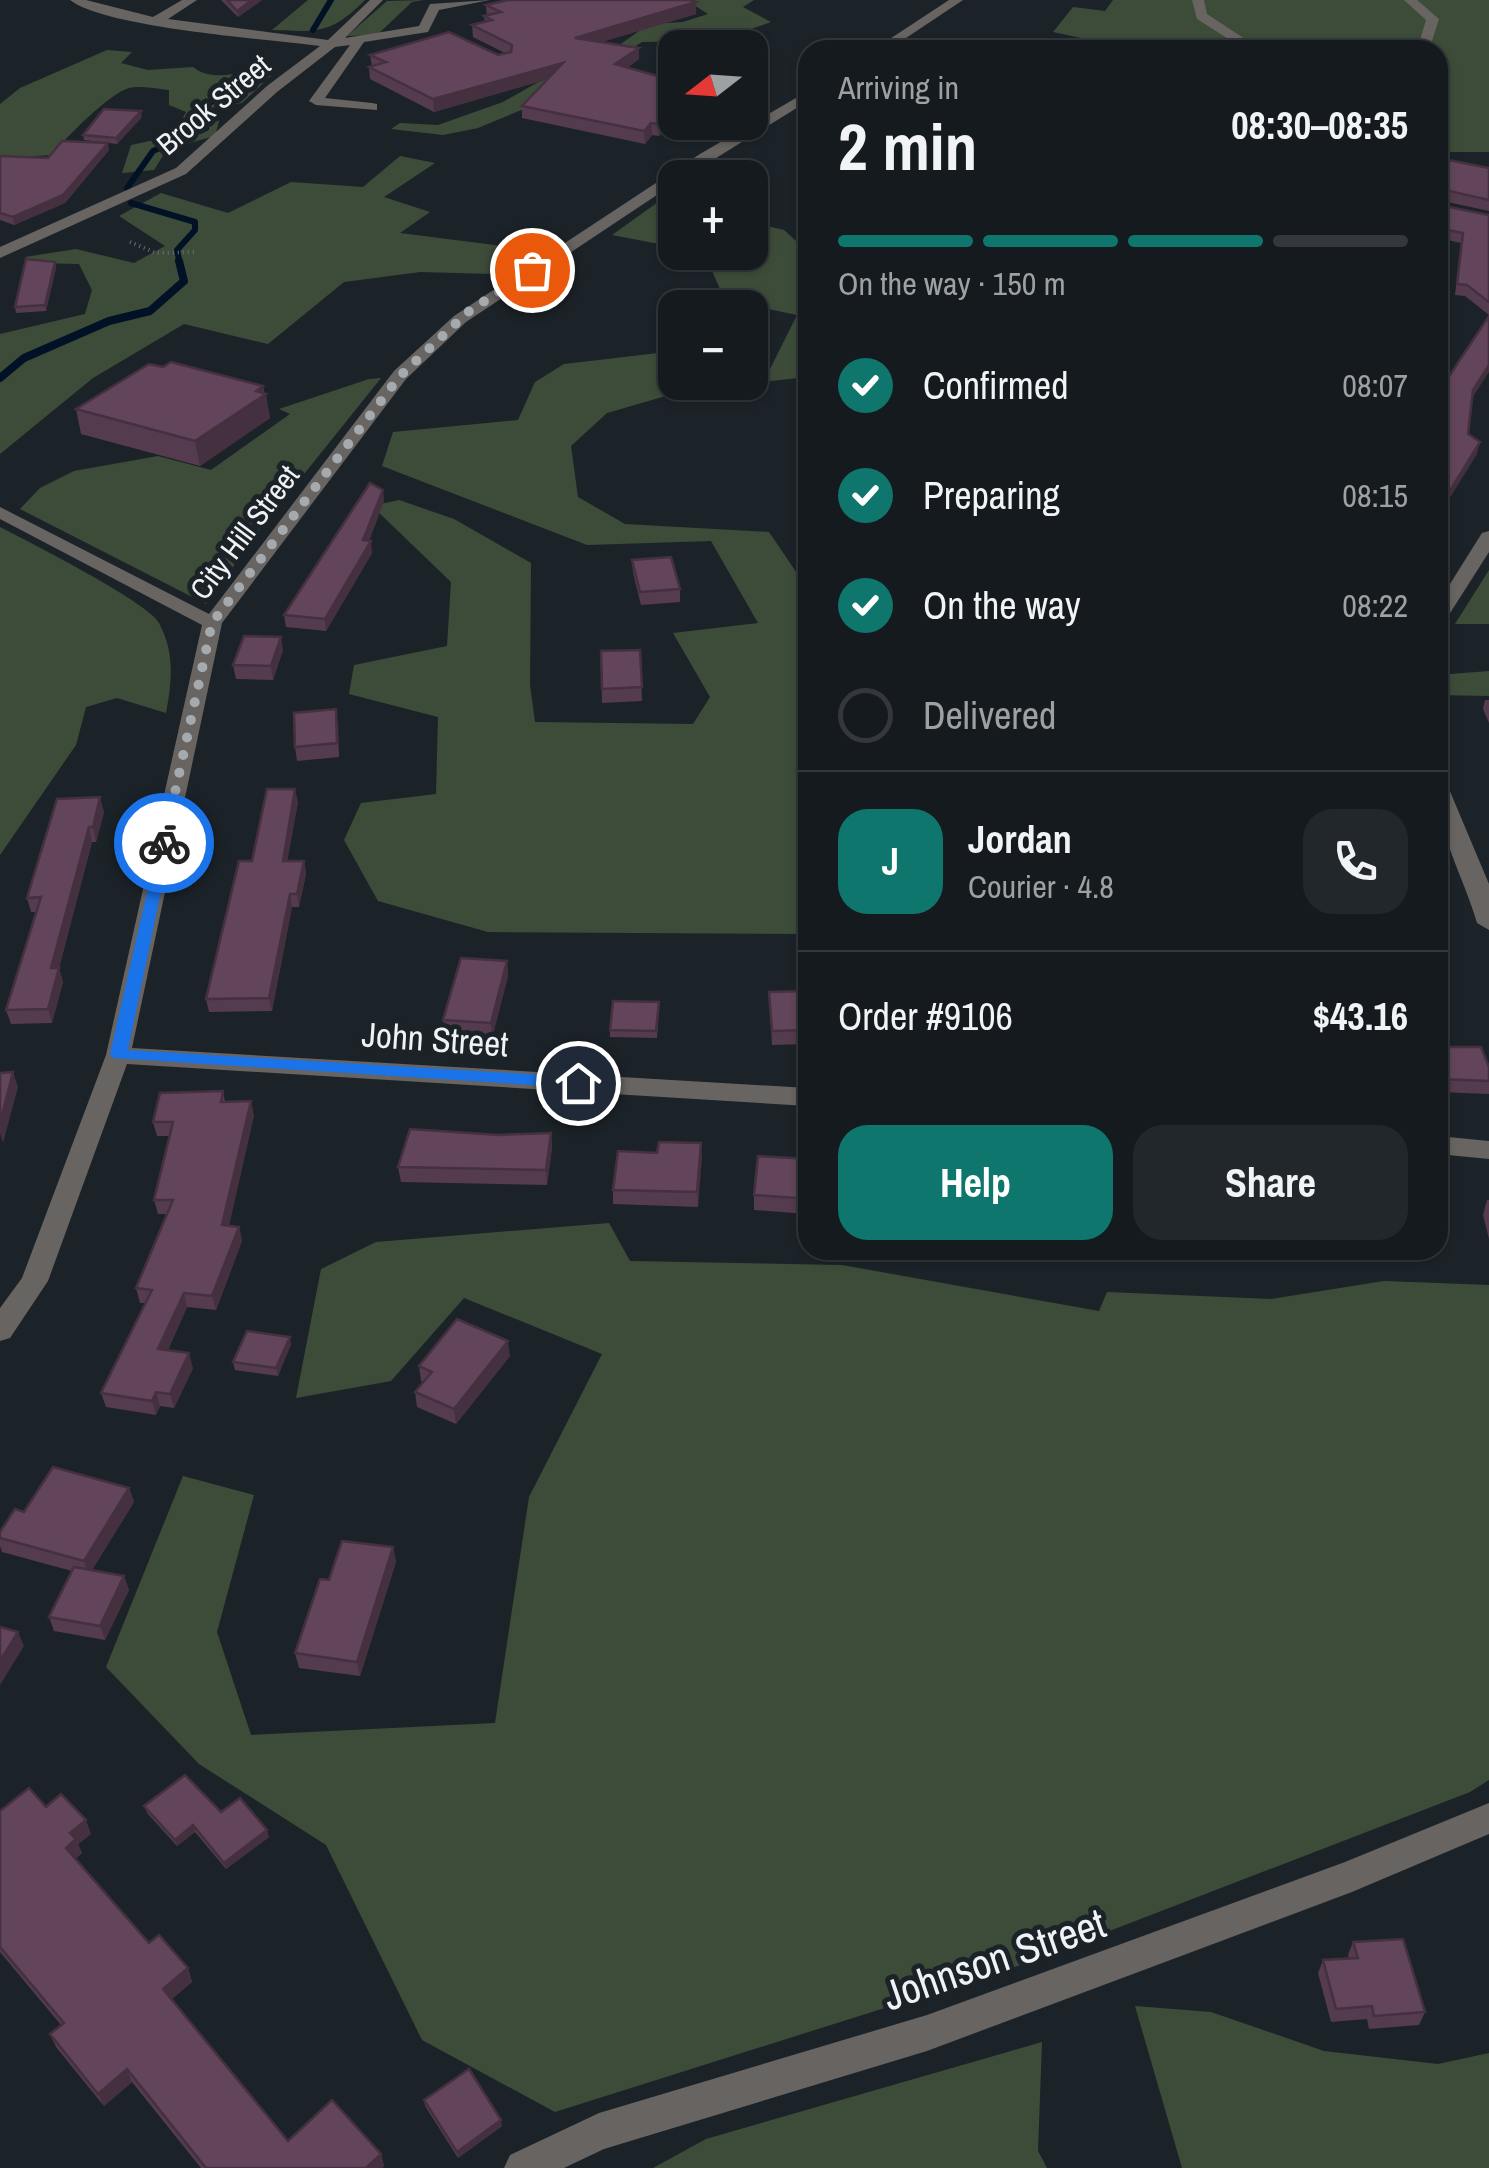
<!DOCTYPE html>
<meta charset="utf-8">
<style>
body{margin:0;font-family:"Archivo Narrow",sans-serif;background:#22272b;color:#f1f3f6;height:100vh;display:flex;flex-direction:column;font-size:38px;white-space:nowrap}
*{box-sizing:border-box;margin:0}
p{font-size:32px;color:#9da1a4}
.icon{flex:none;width:55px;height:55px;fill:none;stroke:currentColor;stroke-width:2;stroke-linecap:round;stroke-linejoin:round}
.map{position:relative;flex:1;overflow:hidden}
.drawer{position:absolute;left:798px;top:40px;width:650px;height:1220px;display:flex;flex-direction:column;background:#151a1e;border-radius:30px;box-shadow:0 2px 8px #0004,0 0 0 2px #34383c}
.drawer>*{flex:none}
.needle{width:65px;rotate:253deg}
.tools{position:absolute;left:658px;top:30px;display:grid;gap:20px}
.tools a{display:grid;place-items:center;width:110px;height:110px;border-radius:20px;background:#151a1e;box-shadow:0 2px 8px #0004,0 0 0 2px #34383c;font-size:50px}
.pin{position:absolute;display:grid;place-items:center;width:85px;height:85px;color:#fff;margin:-42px;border:5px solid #fff;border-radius:50%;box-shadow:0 2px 10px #0007}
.courier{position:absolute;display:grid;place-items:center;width:100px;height:100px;margin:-50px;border:8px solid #1a73e8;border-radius:50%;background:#fff;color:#222;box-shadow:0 2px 12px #0007}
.head em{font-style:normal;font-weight:700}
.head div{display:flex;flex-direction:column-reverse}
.head{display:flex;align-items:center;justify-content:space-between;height:170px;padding:0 40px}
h1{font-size:65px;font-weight:700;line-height:75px}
.bar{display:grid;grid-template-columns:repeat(4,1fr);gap:15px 10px;align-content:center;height:120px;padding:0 40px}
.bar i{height:12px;border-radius:8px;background:#34383c}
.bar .on{background:#0f766e}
.bar p{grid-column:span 4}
.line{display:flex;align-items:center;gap:25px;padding:0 40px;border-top:2px solid #34383c}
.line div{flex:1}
.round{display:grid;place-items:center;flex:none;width:105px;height:105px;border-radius:30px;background:#22272b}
ol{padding:0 40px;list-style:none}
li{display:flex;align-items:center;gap:30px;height:110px}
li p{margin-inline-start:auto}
li .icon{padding:10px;border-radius:50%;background:#0f766e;color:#fff;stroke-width:4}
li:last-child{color:#9da1a4}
li i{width:55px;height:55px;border:5px solid #34383c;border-radius:50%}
.cta{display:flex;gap:20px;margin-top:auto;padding:20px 40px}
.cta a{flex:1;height:115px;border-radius:30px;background:#0f766e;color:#fff;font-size:40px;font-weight:700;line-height:115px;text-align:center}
.cta a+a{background:#22272b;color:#f1f3f6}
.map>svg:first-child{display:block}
</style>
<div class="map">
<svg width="1489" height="2168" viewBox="0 0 1489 2168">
<rect width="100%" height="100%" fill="#1c2328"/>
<g fill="#3d4c39">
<path d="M308,0h57c-34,34 -47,32 -93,30z"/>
<polygon points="424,0 412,2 377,35 347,36 387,1"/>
<polygon points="686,0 754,0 743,7 771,22 720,40 642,42 548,99 478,128 443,135 391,129 400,123 438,125 503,102 570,64 608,53 649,24 683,22 708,14"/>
<polygon points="1113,0 1489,0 1489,152 1438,152 1438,50 1137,50 1053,32 1073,7 1105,11"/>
<path d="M107,50l25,2 -11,11 27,7 45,-3c24,19 53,-2 80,7l-31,29 -29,4 6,14 -4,15 -48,13 -13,21 -32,3 9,-28 42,-9 13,-24 -17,-7v-15c-11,-1 -28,-5 -40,-2 -19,5 -64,50 -77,67l-52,3v-54l20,-16z"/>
<polygon points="400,156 435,163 384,197 430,212 400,233 534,250 493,274 420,272 344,282 268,344 184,324 93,378 0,454 0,334 85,314 92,290 79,264 36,263 25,257 76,249 134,263 165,246 119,216 161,193 228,213 291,182 363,187"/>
<polygon points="661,200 675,203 675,247 612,235"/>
<polygon points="750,222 784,230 807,251 807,377 683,391 607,413 571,446 578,497 625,524 769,532 807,588 807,934 488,932 378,901 344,840 361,803 436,794 438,717 349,694 354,665 447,646 451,582 372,506 399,500 454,519 531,563 530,685 535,722 693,724 710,697 673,633 758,623 711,541 587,545 382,466 393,432 518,420 535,382 564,364 667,352 675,353 675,382 750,382 750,366 770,369 797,315 725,300 704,253 750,252"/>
<polygon points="381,378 264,524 206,604 20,509 40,488 74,471 158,456 211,470 290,414 279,409 369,379"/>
<path d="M0,527c27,14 148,75 159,96 16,30 13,58 7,90l-49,-15 -31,9 -10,38 -76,110z"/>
<polygon points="1489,570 1489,624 1455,624"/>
<polygon points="1489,671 1489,696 1438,695 1438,675"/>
<polygon points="609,1223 630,1261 842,1265 1099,1311 1107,1292 1271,1299 1384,1281 1489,1285 1489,1780 1470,1792 1024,1964 555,2112 422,2040 326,1845 199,1764 106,1667 183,1476 254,1495 217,1632 251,1735 495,1723 529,1497 602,1354 464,1298 391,1381 296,1398 321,1269 376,1242"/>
<polygon points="1135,2006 1211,2012 1324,2051 1438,2064 1489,2053 1489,2168 1182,2168"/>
<polygon points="1042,2042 1038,2151 1047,2168 653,2168 706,2139"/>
</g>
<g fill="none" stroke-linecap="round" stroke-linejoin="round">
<g stroke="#011227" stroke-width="6">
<polyline points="313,30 331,0"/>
<path d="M127,188l26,-37 53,-23 -6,-17c14,-19 48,-11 66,-39"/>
<polyline points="131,203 195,222 195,230 177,250 180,264"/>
</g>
<polyline stroke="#011227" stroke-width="8" points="0,378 24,358 109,321 150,311 184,281 179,261"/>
<polyline stroke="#676d72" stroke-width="4" stroke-dasharray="1 4" stroke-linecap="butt" points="130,242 156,253 195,252"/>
<g fill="#676461" fill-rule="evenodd">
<path d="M70,0h16l67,17 29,-17h15l-29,19 160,21 42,-40h13l-38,38 74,-12 11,-22 60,-4 -51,10 -11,22 -64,10 -39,56 47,5 5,1v6l-61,-5 -7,-4 41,-56 -15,2 -58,45 -91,82 -186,84v-11l176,-79 91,-82 53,-40c-53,-7 -214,-18 -250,-46z"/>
<polygon points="949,0 963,0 888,50 873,50"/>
<polygon points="1192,0 1204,0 1207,14 1242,37 1250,50 1238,50 1233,42 1197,19"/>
<polygon points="1404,0 1417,0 1439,19 1429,50 1417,50 1426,20"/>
<polygon points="808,91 808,101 684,178 675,178 675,183 466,322 406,379 222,623 132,1048 808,1088 808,1106 127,1064 48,1281 10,1338 0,1341 0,1308 22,1278 106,1055 202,625 0,519 0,507 209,614 394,371 454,316 700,154"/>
<polygon points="1489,531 1489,552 1445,621 1438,623 1438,603 1482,533"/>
<path d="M1438,783l11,6 40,95v46l-12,-7c-13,-46 -42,-93 -39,-140z"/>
<polygon points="1438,1136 1489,1141 1489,1159 1438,1154"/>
<polygon points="1489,1803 1489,1834 1352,1892 927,2051 604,2149 564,2168 504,2168 510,2155 599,2113 927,2015 1345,1862"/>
</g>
</g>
<g fill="#543b4d">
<polygon points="221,0 262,0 238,17"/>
<polygon points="696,2 696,14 601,42 639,59 627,68 675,81 659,136 652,135 645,144 522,118 522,106 547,79 434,112 370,79 369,67 372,66 370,55 498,55 505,53 473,37 472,25 485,22 484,16 487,16 486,5"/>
<polygon points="142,117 117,144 84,140 83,135"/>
<polygon points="109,150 65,203 14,225 0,220 0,156 48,158"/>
<polygon points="1438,158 1489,168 1489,211 1438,200 1439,205 1489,215 1489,315 1465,296 1455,295 1461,243 1438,238"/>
<polygon points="55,262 56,268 46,311 16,313 15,307"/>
<polygon points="163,367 263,386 270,418 200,466 81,434 76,409"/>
<polygon points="384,501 369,541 372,553 326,631 286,627 284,615"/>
<polygon points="632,560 680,589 680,602 641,605 633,573"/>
<polygon points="283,650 273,680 236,679 233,665"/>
<polygon points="640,650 642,701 602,703 601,651"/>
<polygon points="1485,700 1489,700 1489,723 1483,709"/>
<polygon points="338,723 339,757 297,761 295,747"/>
<polygon points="298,802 287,861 304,861 306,874 299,907 292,907 272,1011 209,1012 206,999 252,861"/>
<polygon points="104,812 96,842 92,842 59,968 63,982 52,1023 11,1024 6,1010 36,912 31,912 27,898"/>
<polygon points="1438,955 1448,985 1444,999 1438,999"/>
<polygon points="507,961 508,976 492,1038 445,1035 443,1020"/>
<polygon points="808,991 808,1044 772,1045 769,992"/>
<polygon points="659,1009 657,1038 610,1037 610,1030"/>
<polygon points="1438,1047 1489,1067 1489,1094 1438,1092"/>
<polygon points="223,1091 225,1102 254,1115 229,1225 239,1227 242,1241 216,1310 187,1307 168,1350 193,1368 174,1408 160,1406 156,1415 106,1407 101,1393 145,1303 140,1303 136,1288 167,1214 158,1214 154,1200 170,1136 157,1136 153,1122"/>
<polygon points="551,1133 552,1148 547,1185 401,1182 398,1167 498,1135"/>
<polygon points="701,1143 698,1207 613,1204 613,1190"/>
<polygon points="808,1159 808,1214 754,1210 754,1195"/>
<polygon points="1487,1200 1489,1200 1489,1239 1483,1215"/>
<polygon points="291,1344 278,1376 235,1370 233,1362"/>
<polygon points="510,1356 456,1424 417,1407 415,1392 423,1382 421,1381 419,1366"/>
<polygon points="129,1488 134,1502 92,1570 124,1576 129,1590 105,1640 54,1631 49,1617 72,1571 2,1552 0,1546 0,1532 24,1512"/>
<polygon points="393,1547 396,1562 360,1676 299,1668 295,1653"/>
<polygon points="144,1806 221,1812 269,1837 226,1869 195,1832 177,1846 147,1813"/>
<polygon points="46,1807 91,1834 78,1844 82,1853 75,1859 149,1943 188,1968 192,1982 172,1999 288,2141 381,2154 384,2166 382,2168 201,2168 132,2082 104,2106 56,2047 50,2034 61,2025 0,1952 0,1811"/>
<polygon points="1353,1942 1425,2012 1419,2025 1369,2029 1367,2019 1331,2022 1318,1973 1323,1960 1349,1958 1348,1955"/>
<polygon points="424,2100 502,2126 458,2158 425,2106"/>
</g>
<g fill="#45303f">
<polygon points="252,0 262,0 238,17 237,11"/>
<polygon points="696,2 696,14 575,50 575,38"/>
<polygon points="639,48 639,59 615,76 615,64"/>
<polygon points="563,63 563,75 434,112 433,99"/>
<polygon points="141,111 142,117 117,144 116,138"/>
<polygon points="675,113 675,122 680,122 659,136 659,124"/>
<polygon points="651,123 652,135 645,144 644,131"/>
<polygon points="108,143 109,150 65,203 14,225 13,217"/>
<polygon points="55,262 56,268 46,311 45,305"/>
<polygon points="1489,365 1489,372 1470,401 1473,390"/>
<polygon points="263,386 264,395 266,394 270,418 200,466 195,441"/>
<polygon points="1480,442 1477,454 1438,517 1438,510"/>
<polygon points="383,490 384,501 365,551 371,541 372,553 326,631 325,619 363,540"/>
<polygon points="281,637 283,650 273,680 271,666"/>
<polygon points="295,789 298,802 285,874 283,861"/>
<polygon points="100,797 104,812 96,842 93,827"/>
<polygon points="89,827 92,842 55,983 51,968"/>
<polygon points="304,861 306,874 299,907 297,894"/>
<polygon points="290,894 292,907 272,1011 269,998"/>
<polygon points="507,961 508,976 492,1038 491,1023"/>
<polygon points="59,968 63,982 52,1023 48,1009"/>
<polygon points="13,1072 18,1087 3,1143 0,1133 0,1123"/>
<polygon points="251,1101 254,1115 226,1239 222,1225"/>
<polygon points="551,1133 552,1148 547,1185 546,1170"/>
<polygon points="701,1143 702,1158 698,1207 697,1192"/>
<polygon points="239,1227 242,1241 216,1310 212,1296"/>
<polygon points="184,1293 187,1307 162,1363 158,1349"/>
<polygon points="290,1337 291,1344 278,1376 276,1368"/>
<polygon points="508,1341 510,1356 456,1424 454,1409"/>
<polygon points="189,1353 193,1368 174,1408 170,1394"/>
<polygon points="156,1392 160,1406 156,1415 152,1401"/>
<polygon points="129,1488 134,1502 88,1576 84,1561"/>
<polygon points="393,1547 396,1562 360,1676 357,1662"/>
<polygon points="124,1576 129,1590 105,1640 100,1626"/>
<polygon points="18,1632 24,1646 0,1685 0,1661"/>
<polygon points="86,1820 91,1834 78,1844 82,1853 71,1862 66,1848 70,1833"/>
<polygon points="193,1825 195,1832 177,1846 175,1840"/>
<polygon points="267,1830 269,1837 226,1869 224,1863"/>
<polygon points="188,1968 192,1982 168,2002 163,1989"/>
<polygon points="127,2069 132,2082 104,2106 98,2094"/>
<polygon points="501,2120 502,2126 458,2158 457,2152"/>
<polygon points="381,2154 384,2166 382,2168 366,2168"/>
</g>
<g fill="#62455a" stroke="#45303f" stroke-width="2.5">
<polygon points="227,0 252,0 237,11"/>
<polygon points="508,0 690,0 696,2 575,38 639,48 615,64 675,81 675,113 659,124 651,123 644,131 522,106 563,63 433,99 369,67 386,62 370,55 449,32 498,55 511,52 512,45 472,25 492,20 484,16 501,12 486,5"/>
<polygon points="104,109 141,111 116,138 83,135"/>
<polygon points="62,141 108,143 63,195 13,217 0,213 0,156 48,158"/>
<polygon points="1438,158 1489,168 1489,200 1441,189 1438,192"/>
<polygon points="1438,198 1439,205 1489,215 1489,302 1467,285 1457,284 1463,233 1438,228"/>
<polygon points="26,259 55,262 45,305 15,307"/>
<polygon points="1489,316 1489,365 1473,390 1468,434 1480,442 1438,510 1438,393"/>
<polygon points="171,362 263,386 256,391 266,394 195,441 76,409 149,364 163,367"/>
<polygon points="370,483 383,490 363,540 371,541 325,619 284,615"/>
<polygon points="1438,515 1444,517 1438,526"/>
<polygon points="671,557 680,589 640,592 632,560"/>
<polygon points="244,636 281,637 271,666 233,665"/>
<polygon points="640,650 642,687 602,689 601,651"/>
<polygon points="336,709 337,743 295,747 294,713"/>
<polygon points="267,789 295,789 283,861 304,861 297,894 290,894 269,998 206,999 239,861 252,861"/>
<polygon points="100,797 93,827 89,827 51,968 59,968 48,1009 6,1010 41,897 27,898 57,799"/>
<polygon points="1438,955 1448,985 1438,985"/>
<polygon points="461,958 507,961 491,1023 443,1020"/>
<polygon points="808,991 808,1030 772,1031 769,992"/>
<polygon points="613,1001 659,1002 656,1031 610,1030"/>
<polygon points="1438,1047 1481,1047 1489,1067 1489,1081 1438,1079"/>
<polygon points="13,1072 0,1123 0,1073"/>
<polygon points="223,1091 221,1102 251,1101 222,1225 239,1227 212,1296 184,1293 158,1349 189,1353 170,1394 156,1392 152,1401 101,1393 152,1290 136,1288 173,1200 154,1200 173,1122 153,1122 160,1093"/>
<polygon points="410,1129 498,1135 551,1133 546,1170 398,1167"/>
<polygon points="659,1142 701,1143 697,1192 613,1190 618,1151 657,1153"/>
<polygon points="758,1156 808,1159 808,1199 754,1195"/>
<polygon points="457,1319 508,1341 454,1409 415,1392 432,1372 419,1366"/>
<polygon points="247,1331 290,1337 276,1368 233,1362"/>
<polygon points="53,1467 129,1488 84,1561 0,1538 0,1532 15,1509 24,1512"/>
<polygon points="342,1541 393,1547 357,1662 295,1653 320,1579 329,1580"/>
<polygon points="74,1567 124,1576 100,1626 49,1617"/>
<polygon points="0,1627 18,1632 0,1661"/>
<polygon points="185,1775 221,1812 240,1798 267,1830 224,1863 193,1825 175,1840 144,1806"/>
<polygon points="29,1788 46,1807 61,1794 86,1820 70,1833 76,1839 66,1848 149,1943 159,1935 188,1968 163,1989 288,2141 332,2100 381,2154 366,2168 206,2168 127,2069 98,2094 50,2034 64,2023 0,1947 0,1811"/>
<polygon points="1403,1939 1425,2012 1374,2016 1372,2006 1336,2009 1323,1960 1358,1958 1353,1942"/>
<polygon points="469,2069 501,2120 457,2152 424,2100"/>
</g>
<polygon fill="#1a73e8" points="159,840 171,843 128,1050 578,1077 586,1083 578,1088 113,1058 110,1054"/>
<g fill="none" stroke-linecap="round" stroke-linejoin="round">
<polyline stroke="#a5aaaf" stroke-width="10" stroke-dasharray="0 18" points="164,843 212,623 400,376 468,312 532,270"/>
</g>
<g text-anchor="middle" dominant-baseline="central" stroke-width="10" stroke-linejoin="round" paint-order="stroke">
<g font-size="30" fill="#eff3f7" stroke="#1c2328">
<text transform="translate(213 104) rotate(-40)">Brook Street</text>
<text transform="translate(244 532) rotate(-53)">City Hill Street</text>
</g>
<g font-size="35" fill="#eff3f7" stroke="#1c2328">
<text transform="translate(435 1039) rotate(4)">John Street</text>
</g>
<g font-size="42" fill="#eff3f7" stroke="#1c2328">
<text transform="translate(994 1959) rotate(-19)">Johnson Street</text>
</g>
</g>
</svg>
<div class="tools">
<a><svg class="needle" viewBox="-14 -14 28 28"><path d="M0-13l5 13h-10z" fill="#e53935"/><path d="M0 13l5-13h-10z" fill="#9da1a4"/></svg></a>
<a>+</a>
<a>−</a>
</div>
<div class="pin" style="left:532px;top:270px;background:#ea580c"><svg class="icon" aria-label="bag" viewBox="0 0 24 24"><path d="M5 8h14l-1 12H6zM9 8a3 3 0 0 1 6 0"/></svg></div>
<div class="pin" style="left:578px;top:1083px;background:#1f2937"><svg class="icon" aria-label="home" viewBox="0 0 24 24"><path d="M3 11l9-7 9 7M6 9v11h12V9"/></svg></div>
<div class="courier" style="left:164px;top:843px"><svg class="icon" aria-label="bike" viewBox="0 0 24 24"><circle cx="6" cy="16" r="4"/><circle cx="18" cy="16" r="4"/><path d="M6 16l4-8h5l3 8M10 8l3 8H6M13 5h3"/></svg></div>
<section class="drawer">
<div class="head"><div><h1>2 min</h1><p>Arriving in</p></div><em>08:30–08:35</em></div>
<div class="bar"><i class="on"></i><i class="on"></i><i class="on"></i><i></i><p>On the way · 150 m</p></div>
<ol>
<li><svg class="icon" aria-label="check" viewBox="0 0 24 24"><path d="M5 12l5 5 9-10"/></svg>Confirmed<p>08:07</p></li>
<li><svg class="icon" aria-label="check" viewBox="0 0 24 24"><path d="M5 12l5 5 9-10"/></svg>Preparing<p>08:15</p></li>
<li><svg class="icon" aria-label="check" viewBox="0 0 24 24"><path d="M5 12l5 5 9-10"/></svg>On the way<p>08:22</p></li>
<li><i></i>Delivered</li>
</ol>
<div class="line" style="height:180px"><b class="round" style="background:#0f766e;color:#fff">J</b><div><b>Jordan</b><p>Courier · 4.8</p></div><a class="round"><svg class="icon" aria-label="phone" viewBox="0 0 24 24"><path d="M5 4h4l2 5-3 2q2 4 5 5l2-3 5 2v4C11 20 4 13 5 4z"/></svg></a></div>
<div class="line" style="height:130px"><div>Order #9106</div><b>$43.16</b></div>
<div class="cta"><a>Help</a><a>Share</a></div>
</section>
</div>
